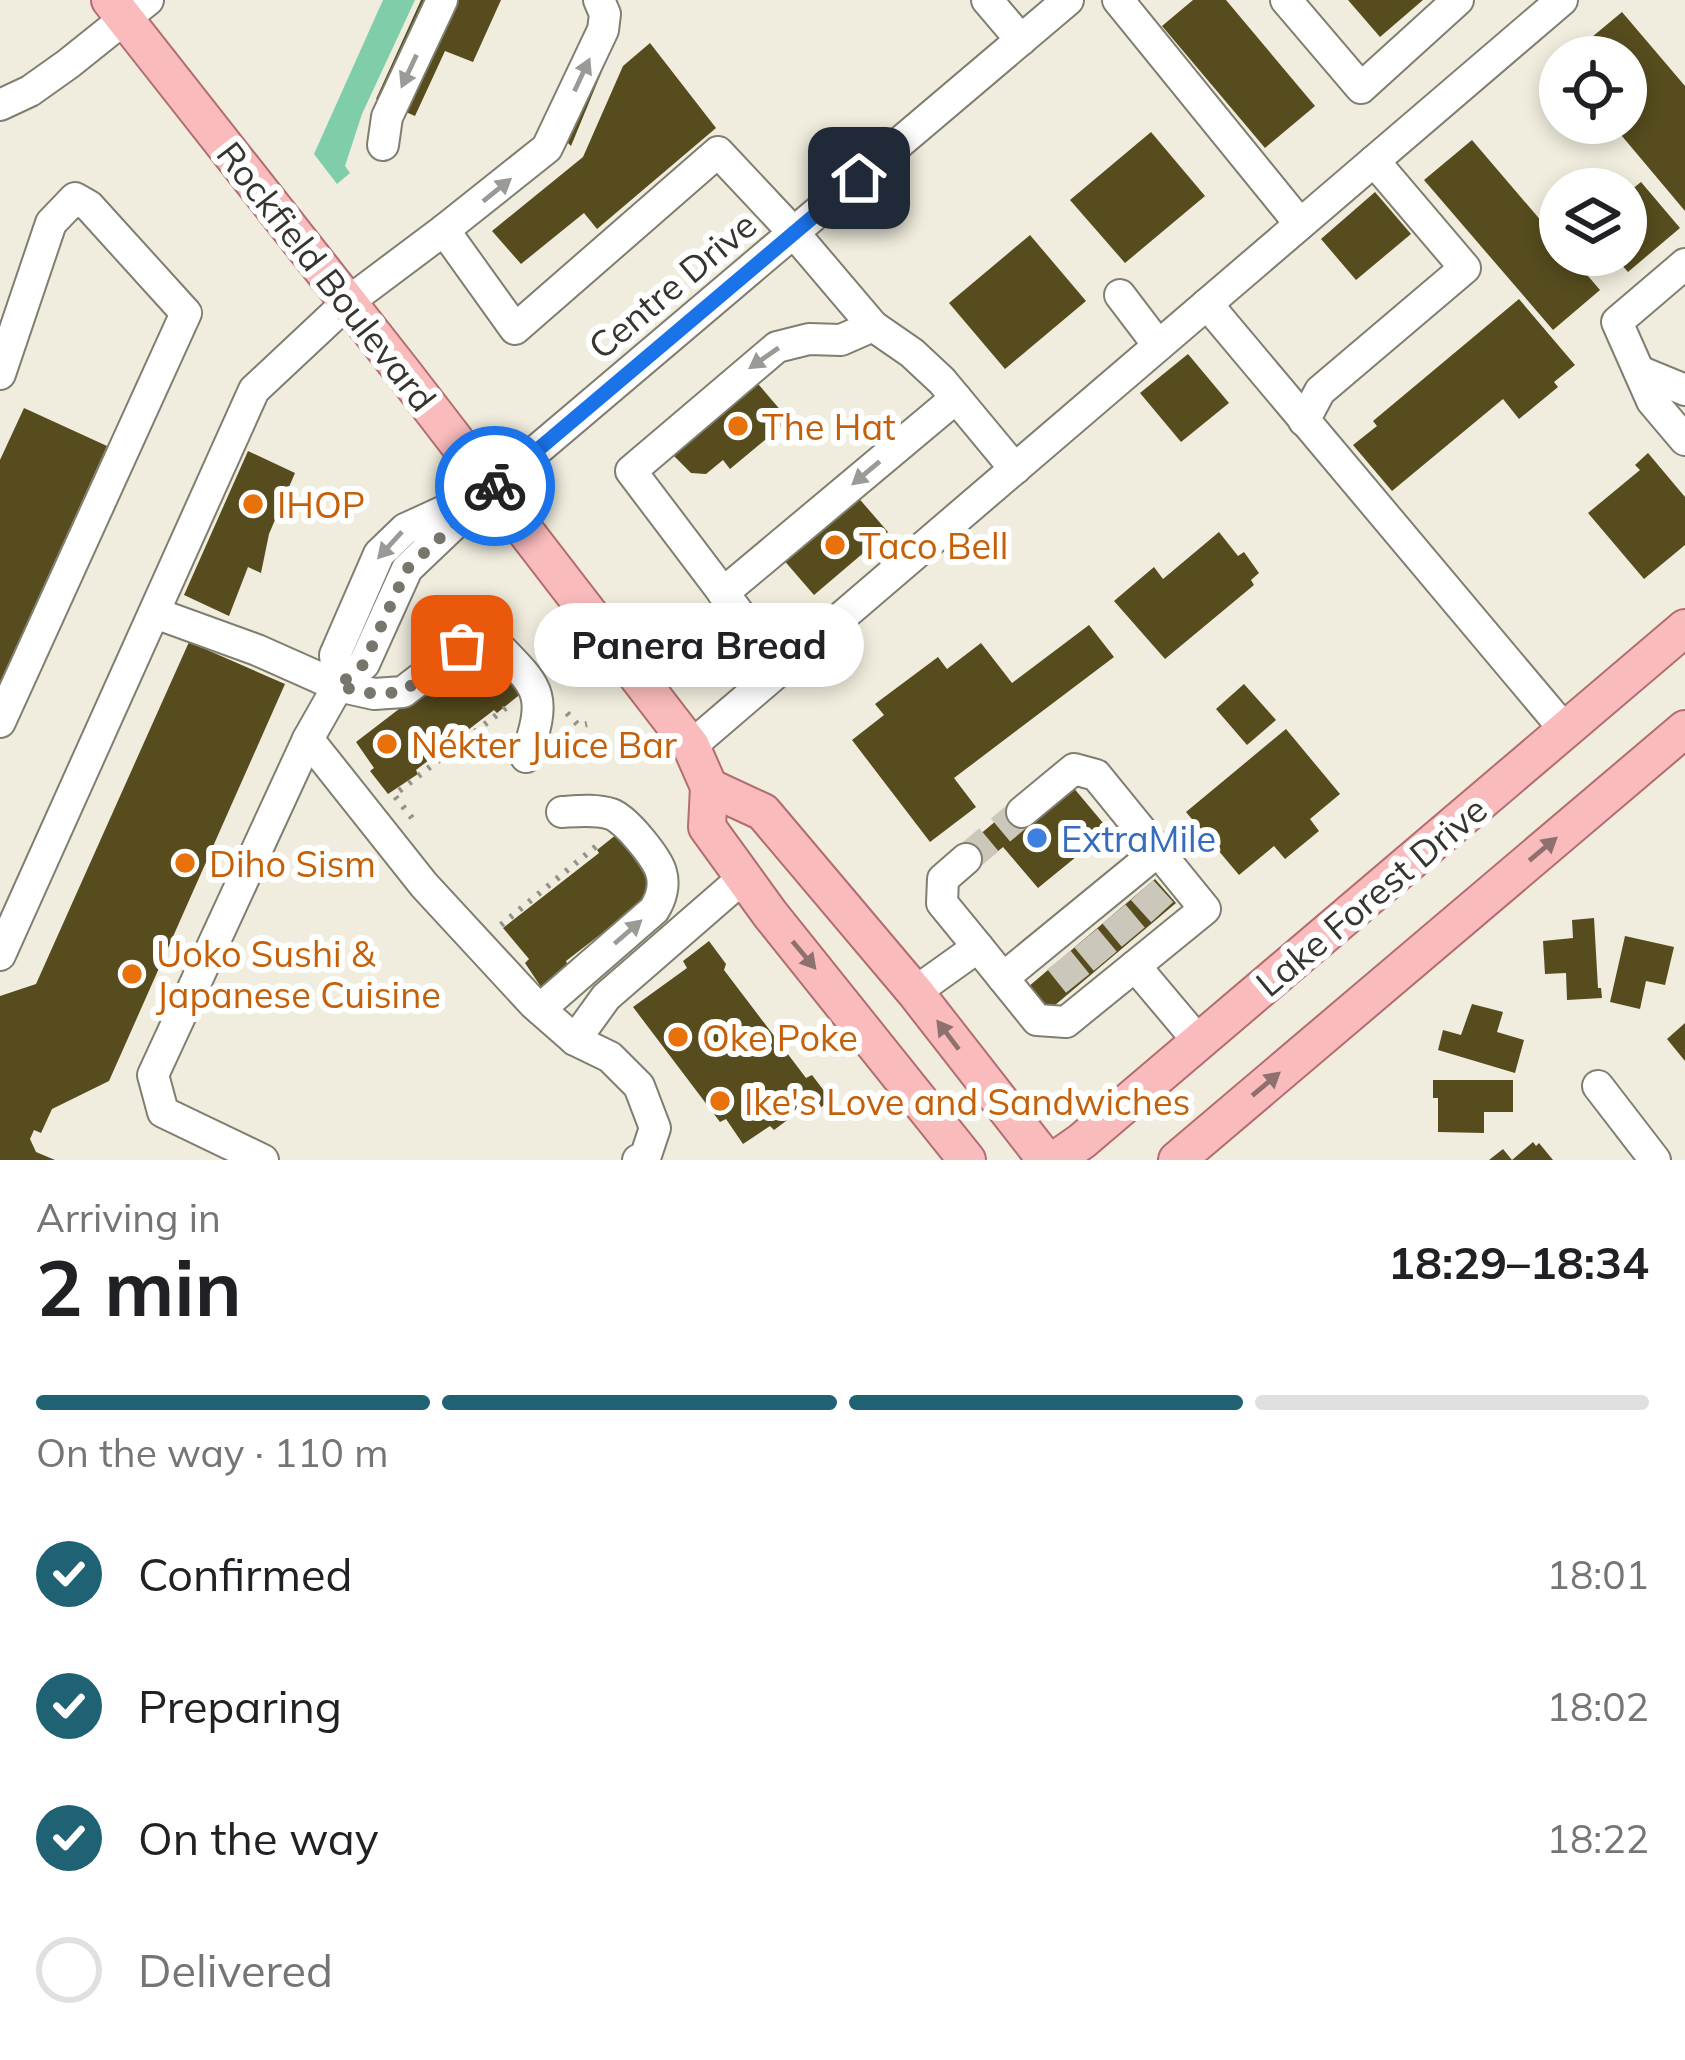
<!DOCTYPE html>
<meta charset="utf-8">
<style>
body{margin:0;font-family:Mulish,sans-serif;background:#f6f6f6;color:#202124;height:100vh;display:flex;flex-direction:column;font-size:45px;white-space:nowrap}
*{box-sizing:border-box;margin:0}
p{font-size:39px;color:#757577}
.icon{flex:none;width:66px;height:66px;fill:none;stroke:currentColor;stroke-width:2;stroke-linecap:round;stroke-linejoin:round}
.map{position:relative;height:1160px;overflow:hidden}
.side{display:flex;flex-direction:column;background:#fff;flex:1}
.side>*{flex:none}
.buttons{position:absolute;left:1539px;top:36px;display:grid;gap:24px}
.buttons a{display:grid;place-items:center;width:108px;height:108px;border-radius:50%;background:#fff;box-shadow:0 6px 18px #0003;font-size:60px}
.pin{position:absolute;display:grid;place-items:center;width:102px;height:102px;color:#fff;margin:-51px;border-radius:24px;box-shadow:0 6px 18px #0006}
.courier{position:absolute;display:grid;place-items:center;width:120px;height:120px;margin:-60px;border:9px solid #1a73e8;border-radius:50%;background:#fff;color:#222;box-shadow:0 3px 15px #0007}
.bubble{position:absolute;height:84px;border-radius:42px;background:#fff;box-shadow:0 6px 18px #0003;font-size:39px;font-weight:700;line-height:84px;text-align:center}
.summary em{font-style:normal;font-weight:700}
.summary div{display:flex;flex-direction:column-reverse}
.summary{display:flex;align-items:center;justify-content:space-between;height:204px;padding:0 36px}
h1{font-size:78px;font-weight:700;line-height:90px}
.bar{display:grid;grid-template-columns:repeat(4,1fr);gap:18px 12px;align-content:center;height:144px;padding:0 36px}
.bar i{height:15px;border-radius:9px;background:#e0e0e0}
.bar .current{background:#1e6274}
.bar p{grid-column:span 4}
ol{padding:0 36px;list-style:none}
li{display:flex;align-items:center;gap:36px;height:132px}
li p{margin-inline-start:auto}
li .icon{padding:12px;border-radius:50%;background:#1e6274;color:#fff;stroke-width:4}
li:last-child{color:#757577}
li i{width:66px;height:66px;border:6px solid #e0e0e0;border-radius:50%}
.map>svg:first-child{display:block}
</style>
<div class="map">
<svg width="1685" height="1160" viewBox="0 0 1685 1160">
<rect width="100%" height="100%" fill="#f0edde"/>
<polygon fill="#7fcea9" points="383,0 415,0 362,114 345,166 350,173 337,184 314,154"/>
<g fill="#564c1e">
<polygon points="421,0 501,0 473,62 445,51 415,116 376,99"/>
<polygon points="1193,0 1226,0 1315,106 1265,148 1162,26"/>
<polygon points="1348,0 1423,0 1380,37"/>
<polygon points="1622,12 1685,86 1685,211 1611,123 1626,123 1626,57 1568,57"/>
<polygon points="611,26 619,30 571,146 562,137"/>
<polygon points="650,43 716,128 597,229 584,213 521,264 492,231 583,157 623,66"/>
<polygon points="1151,132 1205,196 1125,263 1070,200"/>
<polygon points="1472,140 1560,243 1560,255 1570,255 1600,290 1553,330 1424,180"/>
<polygon points="1641,182 1680,228 1628,272 1613,255 1626,255 1626,194"/>
<polygon points="1375,192 1411,234 1356,280 1321,239"/>
<polygon points="1030,235 1086,301 1005,369 949,303"/>
<polygon points="1519,299 1575,365 1554,382 1558,387 1519,419 1503,399 1392,491 1353,445 1377,426 1373,421"/>
<polygon points="1188,354 1229,403 1181,442 1140,393"/>
<polygon points="753,378 789,420 730,469 723,460 706,474 691,473 670,452"/>
<polygon points="24,408 107,446 0,682 0,460"/>
<polygon points="248,451 295,473 269,534 261,573 248,567 229,616 184,595"/>
<polygon points="1648,453 1685,497 1685,545 1644,579 1588,513 1640,470 1635,465"/>
<polygon points="856,495 888,532 814,595 782,558"/>
<polygon points="1219,532 1238,556 1244,552 1259,573 1251,580 1254,585 1165,659 1114,601 1154,567 1163,579"/>
<polygon points="1089,625 1114,657 954,778 976,807 930,842 852,740 884,715 875,704 938,657 947,669 981,643 1012,683"/>
<polygon points="189,642 285,684 109,1081 52,1109 41,1133 34,1130 30,1139 36,1152 55,1160 0,1160 0,996 36,984"/>
<polygon points="472,653 490,657 501,671 504,667 523,692 497,713 494,710 416,770 418,774 388,794 370,771 374,768 356,742"/>
<polygon points="1244,684 1276,720 1247,745 1216,709"/>
<polygon points="1286,729 1340,794 1310,819 1319,831 1285,859 1274,846 1239,875 1186,812"/>
<polygon points="1072,786 1109,830 1038,888 1003,847 975,870 960,851 1015,805"/>
<polygon points="622,830 654,884 654,893 566,961 569,968 541,987 525,963 529,959 503,928 599,853 597,850"/>
<polygon points="1155,879 1176,903 1048,1011 1028,987"/>
<polygon points="1594,918 1598,988 1601,988 1602,998 1567,1000 1566,973 1545,974 1543,941 1573,938 1572,920"/>
<polygon points="1625,936 1674,947 1665,985 1646,981 1640,1009 1610,1002"/>
<polygon points="709,941 726,964 724,970 806,1078 812,1075 831,1100 803,1120 798,1112 774,1130 770,1126 743,1144 726,1119 720,1122 633,1007 687,968 683,961"/>
<polygon points="1472,1004 1503,1012 1497,1032 1524,1040 1515,1073 1438,1050 1443,1030 1461,1035"/>
<polygon points="1685,1023 1685,1061 1667,1039"/>
<polygon points="1433,1080 1513,1080 1513,1112 1484,1112 1484,1133 1438,1132 1438,1098 1433,1098"/>
<polygon points="1533,1142 1536,1146 1539,1143 1553,1160 1489,1160 1503,1149 1512,1160"/>
</g>
<g fill="none" stroke-linecap="round" stroke-linejoin="round">
<g stroke="#cbc8bb" stroke-width="30" stroke-dasharray="30 15" stroke-linecap="butt">
<polyline points="966,859 1022,812"/>
<polyline points="1142,890 1163,913"/>
<polyline points="1114,914 1134,938"/>
<polyline points="1086,938 1106,962"/>
<polyline points="1059,960 1079,985"/>
</g>
<g stroke="#807e70" stroke-width="34">
<g id="minor">
<polyline points="987,0 1021,40"/>
<polyline points="1118,0 1300,224"/>
<polyline points="1286,0 1361,88 1458,0"/>
<polyline points="0,105 30,91 68,64 148,0"/>
<polyline points="383,145 387,117 442,0"/>
<polyline points="444,230 547,148 603,30 605,14 599,0"/>
<polyline points="1685,264 1617,322 1652,401 1685,440"/>
<polyline points="1120,295 1158,345"/>
<polyline points="1207,304 1565,730"/>
<polyline points="1639,371 1685,390"/>
<polyline points="0,374 51,223 75,198 89,206 186,313 0,722"/>
<polyline points="1304,421 1320,391 1465,268 1374,161"/>
<polyline points="723,593 956,398"/>
<path d="M155,613l102,37 81,36 36,8 29,-2 69,-53 21,2c45,47 56,50 33,116"/>
<polyline points="781,669 631,471 777,347 809,339 841,340 873,326"/>
<polyline points="338,686 335,655 379,554 405,529 464,502"/>
<polyline points="308,739 424,885 534,1004 575,1040 606,997 744,877"/>
<polyline points="691,746 1562,0"/>
<polyline points="1022,812 1074,769 1096,775 1205,909 1135,966"/>
<polyline points="966,859 943,879 942,903 978,947"/>
<polyline points="0,955 254,390 348,302 444,230 515,329 718,152 794,233 873,326 912,353 942,381 1015,469"/>
<polyline points="1003,978 1158,851"/>
<polyline points="915,992 978,947 1037,1020 1066,1022 1135,966 1199,1042"/>
<path d="M540,1009l114,-99c7,-11 11,-25 7,-38 -4,-14 -35,-53 -50,-58 -15,-5 -33,-3 -49,-2"/>
<polyline points="575,1040 610,1057 639,1086 655,1128 645,1158 638,1160"/>
<polyline points="1598,1086 1655,1160"/>
<polyline points="263,1160 163,1112 153,1075 308,739 338,686 364,664 407,569 491,489 1068,0"/>
</g>
</g>
<g stroke="#b26e6e" stroke-width="40">
<g id="major">
<polyline points="110,0 402,371 691,746 709,787 707,827 770,914 967,1160"/>
<polyline points="709,787 763,812 915,992 1046,1160"/>
<polyline points="1055,1160 1082,1141 1685,628"/>
<polyline points="1177,1160 1685,729"/>
</g>
</g>
<g stroke="#949288" stroke-width="6" stroke-dasharray="3 9" stroke-linecap="butt">
<polyline points="567,713 579,726 587,724"/>
<polyline points="412,818 394,795 507,707"/>
<polyline points="501,925 600,843"/>
</g>
<use href="#minor" stroke="#fff" stroke-width="30"/>
<use href="#major" stroke="#f9bbbc" stroke-width="36"/>
</g>
<defs><path id="oneway-solid" d="M-6-.8H1V-3.2L6.5 0L1 3.2V.8H-6Z" transform="scale(3)"/></defs>
<g fill="#9a9a97">
<use href="#oneway-solid" transform="translate(409 71) rotate(115)"/>
<use href="#oneway-solid" transform="translate(582 75) rotate(-65)"/>
<use href="#oneway-solid" transform="translate(497 190) rotate(-39)"/>
<use href="#oneway-solid" transform="translate(764 358) rotate(145)"/>
<use href="#oneway-solid" transform="translate(866 473) rotate(140)"/>
<use href="#oneway-solid" transform="translate(390 545) rotate(132)"/>
<use href="#oneway-solid" transform="translate(628 932) rotate(-41)"/>
</g>
<g fill="#8e716e">
<use href="#oneway-solid" transform="translate(1543 849) rotate(-40)"/>
<use href="#oneway-solid" transform="translate(804 955) rotate(50)"/>
<use href="#oneway-solid" transform="translate(948 1035) rotate(-127)"/>
<use href="#oneway-solid" transform="translate(1266 1084) rotate(-40)"/>
</g>
<g fill="none" stroke-linecap="round" stroke-linejoin="round">
<polyline stroke="#77756c" stroke-width="12" stroke-dasharray="0 21.6" points="462,646 403,692 374,694 338,686 364,664 407,569 495,486"/>
<polyline stroke="#1a73e8" stroke-width="15" points="495,486 859,178"/>
</g>
<g fill="#e8710a" stroke="#fff" stroke-width="4.5">
<circle cx="738" cy="426" r="12"/>
<circle cx="253" cy="504" r="12"/>
<circle cx="835" cy="545" r="12"/>
<circle cx="387" cy="744" r="12"/>
<circle cx="185" cy="863" r="12"/>
<circle cx="132" cy="974" r="12"/>
<circle cx="678" cy="1037" r="12"/>
<circle cx="720" cy="1101" r="12"/>
</g>
<circle fill="#3f7fe0" stroke="#fff" stroke-width="4.5" cx="1037" cy="838" r="12"/>
<g text-anchor="middle" dominant-baseline="central" stroke-width="12" stroke-linejoin="round" paint-order="stroke">
<g font-size="36" fill="#36352f" stroke="#fff">
<text transform="translate(327 276) rotate(52)">Rockfield Boulevard</text>
<text transform="translate(672 285) rotate(-40)">Centre Drive</text>
<text transform="translate(1371 896) rotate(-40)">Lake Forest Drive</text>
</g>
<g font-size="36" fill="#c56008" stroke="#fff" text-anchor="start">
<text x="762" y="426">The Hat</text>
<text x="277" y="504">IHOP</text>
<text x="859" y="545">Taco Bell</text>
<text x="411" y="744">Nékter Juice Bar</text>
<text x="209" y="863">Diho Sism</text>
<text x="156" y="953">Uoko Sushi &amp;<tspan x="156" dy="41">Japanese Cuisine</tspan></text>
<text x="702" y="1037">Oke Poke</text>
<text x="744" y="1101">Ike's Love and Sandwiches</text>
</g>
<g font-size="36" fill="#366cbe" stroke="#fff" text-anchor="start">
<text x="1061" y="838">ExtraMile</text>
</g>
</g>
</svg>
<div class="buttons">
<a><svg class="icon" aria-label="locate" viewBox="0 0 24 24"><circle cx="12" cy="12" r="6"/><path d="M12 2v4M12 18v4M2 12h4M18 12h4"/></svg></a>
<a><svg class="icon" aria-label="layers" viewBox="0 0 24 24"><path d="M12 4l9 5-9 5-9-5zM3 14l9 5 9-5"/></svg></a>
</div>
<div class="pin" style="left:462px;top:646px;background:#ea580c"><svg class="icon" aria-label="bag" viewBox="0 0 24 24"><path d="M5 8h14l-1 12H6zM9 8a3 3 0 0 1 6 0"/></svg></div>
<div class="pin" style="left:859px;top:178px;background:#1f2937"><svg class="icon" aria-label="home" viewBox="0 0 24 24"><path d="M3 11l9-7 9 7M6 9v11h12V9"/></svg></div>
<div class="courier" style="left:495px;top:486px"><svg class="icon" aria-label="bike" viewBox="0 0 24 24"><circle cx="6" cy="16" r="4"/><circle cx="18" cy="16" r="4"/><path d="M6 16l4-8h5l3 8M10 8l3 8H6M13 5h3"/></svg></div>
<div class="bubble" style="left:534px;top:603px;width:330px">Panera Bread</div>
</div>
<section class="side">
<div class="summary"><div><h1>2 min</h1><p>Arriving in</p></div><em>18:29–18:34</em></div>
<div class="bar"><i class="current"></i><i class="current"></i><i class="current"></i><i></i><p>On the way · 110 m</p></div>
<ol>
<li><svg class="icon" aria-label="check" viewBox="0 0 24 24"><path d="M5 12l5 5 9-10"/></svg>Confirmed<p>18:01</p></li>
<li><svg class="icon" aria-label="check" viewBox="0 0 24 24"><path d="M5 12l5 5 9-10"/></svg>Preparing<p>18:02</p></li>
<li><svg class="icon" aria-label="check" viewBox="0 0 24 24"><path d="M5 12l5 5 9-10"/></svg>On the way<p>18:22</p></li>
<li><i></i>Delivered</li>
</ol>
</section>
